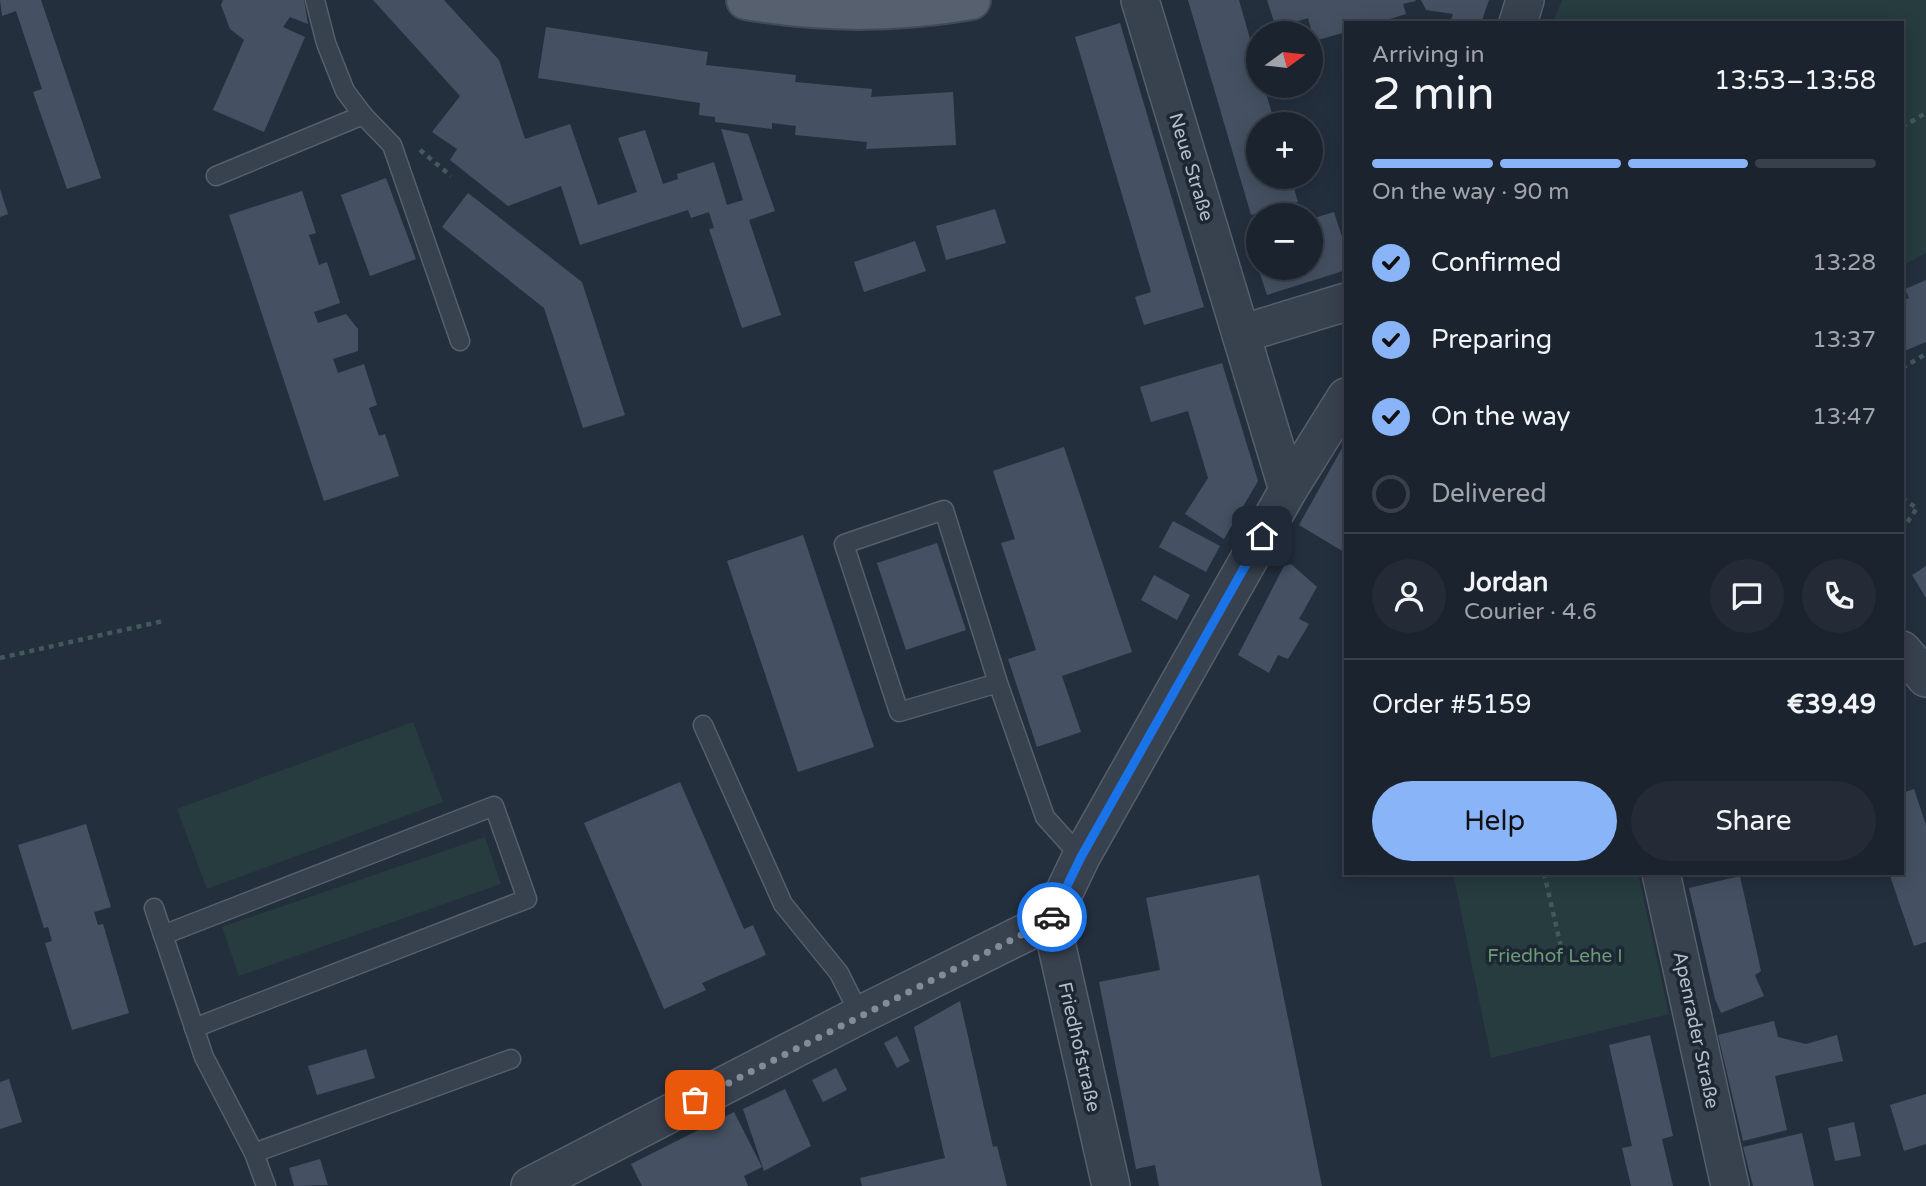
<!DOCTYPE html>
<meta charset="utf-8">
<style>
body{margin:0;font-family:"Varela Round",sans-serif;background:#242b36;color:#f1f3f6;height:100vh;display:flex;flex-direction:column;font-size:26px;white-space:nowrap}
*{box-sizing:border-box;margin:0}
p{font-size:23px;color:#a0a4aa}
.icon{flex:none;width:38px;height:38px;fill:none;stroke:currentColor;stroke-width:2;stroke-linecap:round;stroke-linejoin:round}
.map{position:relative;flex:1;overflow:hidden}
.sheet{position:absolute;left:1344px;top:21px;width:560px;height:854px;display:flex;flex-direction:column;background:#1b232e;border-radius:0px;box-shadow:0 4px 18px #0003,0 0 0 2px #39404a}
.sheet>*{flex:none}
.needle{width:46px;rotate:75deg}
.buttons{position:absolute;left:1246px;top:21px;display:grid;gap:14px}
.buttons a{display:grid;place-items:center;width:77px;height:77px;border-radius:50%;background:#1b232e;box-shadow:0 4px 18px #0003,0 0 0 2px #39404a;font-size:35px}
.pin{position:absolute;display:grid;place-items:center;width:60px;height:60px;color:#fff;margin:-30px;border-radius:14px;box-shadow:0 4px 10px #0006}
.courier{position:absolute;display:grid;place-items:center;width:70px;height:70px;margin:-35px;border:5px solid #1a73e8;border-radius:50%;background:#fff;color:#222;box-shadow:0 2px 9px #0007}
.summary em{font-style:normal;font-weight:600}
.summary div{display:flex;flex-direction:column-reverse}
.summary{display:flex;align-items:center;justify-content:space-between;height:119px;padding:0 28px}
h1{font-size:46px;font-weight:600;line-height:52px}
.bar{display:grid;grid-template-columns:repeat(4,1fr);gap:10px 7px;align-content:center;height:84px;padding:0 28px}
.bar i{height:9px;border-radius:5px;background:#39404a}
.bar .current{background:#8ab4f8}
.bar p{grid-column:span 4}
.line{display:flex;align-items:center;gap:18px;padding:0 28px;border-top:2px solid #39404a}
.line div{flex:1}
.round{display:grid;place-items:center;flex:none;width:74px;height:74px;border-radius:37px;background:#242b36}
ol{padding:0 28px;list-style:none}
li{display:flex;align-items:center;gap:21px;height:77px}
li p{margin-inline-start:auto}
li .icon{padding:7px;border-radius:50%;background:#8ab4f8;color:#111;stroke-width:4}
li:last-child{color:#a0a4aa}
li i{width:38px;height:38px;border:4px solid #39404a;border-radius:50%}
.cta{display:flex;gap:14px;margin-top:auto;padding:14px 28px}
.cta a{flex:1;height:80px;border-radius:42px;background:#8ab4f8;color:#111;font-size:28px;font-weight:600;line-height:80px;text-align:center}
.cta a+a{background:#242b36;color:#f1f3f6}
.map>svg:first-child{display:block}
</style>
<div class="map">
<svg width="1926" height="1186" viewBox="0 0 1926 1186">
<rect width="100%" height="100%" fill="#242f3e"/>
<g fill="#263c3f">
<polygon points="1562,0 1926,0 1926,253 1902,266 1902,23 1553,23"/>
<polygon points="413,722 443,802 207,889 177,809"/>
<polygon points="485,837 501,884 239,976 222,927"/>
<polygon points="1453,873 1638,873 1669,1014 1491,1058"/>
</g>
<g fill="#455162">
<polygon points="0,0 41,0 101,178 67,189 33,92 42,89 16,11 2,16"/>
<polygon points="223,0 304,0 308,24 290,17 283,27 305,37 264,132 213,110 244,40 230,29 221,5"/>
<polygon points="373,0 444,0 499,60 525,139 570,124 598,205 637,192 618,138 645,130 663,184 678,179 677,174 714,162 727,205 743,200 721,129 748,134 775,211 749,220 781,315 742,328 709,229 714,228 709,212 691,218 688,210 580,245 561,186 508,206 450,160 457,149 432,132 460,96"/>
<polygon points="1188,0 1239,0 1258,67 1258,86 1264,86 1275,124 1258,124 1258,177 1291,177 1298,202 1251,215"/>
<polygon points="1267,0 1415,0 1416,1 1403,4 1406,14 1377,23 1346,23 1346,32 1314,41 1308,18 1276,28"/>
<polygon points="1421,0 1489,0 1481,23 1450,23 1453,14 1426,10"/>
<polygon points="1120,23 1204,307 1144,325 1135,297 1151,292 1075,37"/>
<polygon points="546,27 708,52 706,65 796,75 795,82 872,89 871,97 953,92 956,145 866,149 867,142 795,135 796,126 772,123 772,129 715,122 715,117 699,115 700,103 538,78"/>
<polygon points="386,178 416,259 370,276 341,195"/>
<polygon points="0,189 8,214 0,217"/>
<polygon points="302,191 316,233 309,235 319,265 327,262 340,303 314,312 318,323 346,314 358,329 358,351 333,359 338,373 364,364 377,405 369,408 379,436 385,434 399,476 324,501 229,215"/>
<polygon points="468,193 582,282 625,415 583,428 544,308 442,227"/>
<polygon points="995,209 1006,243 946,260 936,226"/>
<polygon points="1334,212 1346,249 1346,270 1267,295 1258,268 1311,268 1311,219"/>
<polygon points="1258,235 1258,266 1249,238"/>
<polygon points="915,241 926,271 864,292 854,262"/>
<polygon points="1926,280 1926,342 1902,352 1902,301 1909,298 1905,289"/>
<polygon points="1222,363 1258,481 1224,539 1185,514 1208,478 1188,411 1151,422 1140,387"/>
<polygon points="1346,441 1346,549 1344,552 1299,525"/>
<polygon points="1064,447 1132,652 1062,676 1081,732 1037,747 1008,659 1036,650 1001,543 1015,539 993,471"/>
<polygon points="1173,521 1220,546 1206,572 1159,547"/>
<polygon points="803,535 874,747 798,772 727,561"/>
<polygon points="937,543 966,630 906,650 877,563"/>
<polygon points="1291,564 1317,587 1299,619 1309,624 1288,659 1278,655 1269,673 1238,655 1284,566"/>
<polygon points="1926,566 1926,598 1912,575"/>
<polygon points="1154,575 1190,595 1177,620 1141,600"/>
<polygon points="680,782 744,929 753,925 766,955 702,983 706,990 664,1009 584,823"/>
<polygon points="1914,789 1926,825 1926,942 1914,946 1889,873 1902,873 1902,793"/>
<polygon points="86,824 111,907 94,912 98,925 103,924 129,1013 72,1030 45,943 52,941 48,927 44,928 18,845"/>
<polygon points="1259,875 1322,1186 1159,1186 1155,1165 1136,1169 1099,982 1160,970 1146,898"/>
<polygon points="1740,876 1761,971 1755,975 1764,996 1721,1013 1715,999 1689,888"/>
<polygon points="960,1001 993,1147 997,1146 1007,1186 862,1186 860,1178 945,1158 914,1027"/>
<polygon points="1774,1021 1778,1037 1806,1044 1837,1035 1843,1061 1775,1076 1787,1130 1743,1141 1718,1035"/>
<polygon points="1650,1035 1673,1136 1662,1139 1673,1186 1631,1186 1622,1148 1632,1146 1609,1045"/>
<polygon points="897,1036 910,1061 897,1068 884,1043"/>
<polygon points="366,1049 375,1078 317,1095 308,1066"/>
<polygon points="836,1068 847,1090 823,1102 812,1080"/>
<polygon points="9,1079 22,1122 0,1129 0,1082"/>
<polygon points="785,1089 811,1146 764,1171 743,1109"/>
<polygon points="1926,1094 1926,1144 1904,1151 1890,1105"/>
<polygon points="734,1112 762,1167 744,1176 748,1186 642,1186 631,1164"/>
<polygon points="1854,1122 1861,1156 1835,1161 1828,1128"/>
<polygon points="1802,1133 1814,1186 1753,1186 1743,1147"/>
<polygon points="320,1159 328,1185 294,1186 289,1168"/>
</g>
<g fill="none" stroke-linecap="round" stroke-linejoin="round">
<g stroke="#565f6c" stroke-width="21">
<g id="service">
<polyline points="315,0 326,43 345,91 363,115 392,145 460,341"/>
<polyline points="216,176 363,115"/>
<polyline points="998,683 899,712 844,544 944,510 998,683 1045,817 1081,857"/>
<polyline points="703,725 783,904 839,973 860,1015"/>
<polyline points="154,908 204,1057 254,1153 266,1186"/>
<polyline points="163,935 494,806 527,899 194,1028"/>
<polyline points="254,1153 511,1059"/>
</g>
</g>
<g stroke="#565f6c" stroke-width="40">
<g id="minor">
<polyline points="1140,0 1288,490"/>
<polyline points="1518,23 1525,0"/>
<polyline points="1241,334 1346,302"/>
<polyline points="1902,650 1926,678"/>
<polyline points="1661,873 1730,1186"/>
<polyline points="530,1186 860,1015 1051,920"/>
<polyline points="1111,1186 1051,920 1081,857 1288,490 1346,397"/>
</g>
</g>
<g stroke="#414a57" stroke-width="42">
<path id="primary" d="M746,0c74,13 151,13 225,0"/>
</g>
<g stroke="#44595c" stroke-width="4.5" stroke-dasharray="5 5" stroke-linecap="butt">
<polyline points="1902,127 1926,113"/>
<polyline points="420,150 451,176"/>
<polyline points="1902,368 1926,354"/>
<polyline points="1902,498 1917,508 1902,530"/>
<polyline points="0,658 163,621"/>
<polyline points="1544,873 1561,947"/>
</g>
<use href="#service" stroke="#38414e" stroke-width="18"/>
<use href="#minor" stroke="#38414e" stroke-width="37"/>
<use href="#primary" stroke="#56606e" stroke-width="38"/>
</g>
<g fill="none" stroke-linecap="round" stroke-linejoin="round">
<polyline stroke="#828b98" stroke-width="7" stroke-dasharray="0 12.6" points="695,1100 1051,920 1052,917"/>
<polyline stroke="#1a73e8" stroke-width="9" points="1052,917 1081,857 1262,536"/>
</g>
<g text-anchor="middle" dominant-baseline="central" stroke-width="7" stroke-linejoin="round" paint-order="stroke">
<g font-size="19" fill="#b4bcc9" stroke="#1d2633">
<text transform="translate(1191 167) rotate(73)">Neue Straße</text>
<text transform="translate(1696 1030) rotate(78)">Apenrader Straße</text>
<text transform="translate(1079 1047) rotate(77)">Friedhofstraße</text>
</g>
<g font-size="19" fill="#6b9a76" stroke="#1d2633">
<text x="1555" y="956">Friedhof Lehe I</text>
</g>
</g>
</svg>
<div class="buttons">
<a><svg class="needle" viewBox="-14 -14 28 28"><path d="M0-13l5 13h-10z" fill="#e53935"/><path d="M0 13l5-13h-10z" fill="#a0a4aa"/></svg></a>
<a>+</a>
<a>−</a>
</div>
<div class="pin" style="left:695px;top:1100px;background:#ea580c"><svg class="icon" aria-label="bag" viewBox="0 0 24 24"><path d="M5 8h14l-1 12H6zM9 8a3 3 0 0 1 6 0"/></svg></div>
<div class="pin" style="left:1262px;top:536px;background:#1f2937"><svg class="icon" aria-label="home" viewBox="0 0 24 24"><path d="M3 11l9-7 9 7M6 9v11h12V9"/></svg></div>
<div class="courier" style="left:1052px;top:917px"><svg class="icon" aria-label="car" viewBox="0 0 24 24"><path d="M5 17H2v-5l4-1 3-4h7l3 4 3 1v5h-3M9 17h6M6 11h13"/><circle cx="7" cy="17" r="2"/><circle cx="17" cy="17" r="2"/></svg></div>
<section class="sheet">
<div class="summary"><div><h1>2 min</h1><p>Arriving in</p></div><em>13:53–13:58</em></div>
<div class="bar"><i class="current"></i><i class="current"></i><i class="current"></i><i></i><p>On the way · 90 m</p></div>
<ol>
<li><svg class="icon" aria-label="check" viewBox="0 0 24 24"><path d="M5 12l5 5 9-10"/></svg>Confirmed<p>13:28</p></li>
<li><svg class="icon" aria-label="check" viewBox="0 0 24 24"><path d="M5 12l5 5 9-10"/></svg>Preparing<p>13:37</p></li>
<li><svg class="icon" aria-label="check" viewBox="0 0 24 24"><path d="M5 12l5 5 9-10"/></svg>On the way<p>13:47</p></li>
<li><i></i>Delivered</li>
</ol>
<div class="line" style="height:126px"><a class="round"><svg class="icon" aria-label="person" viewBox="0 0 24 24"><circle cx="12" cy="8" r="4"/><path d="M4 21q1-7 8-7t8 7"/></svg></a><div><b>Jordan</b><p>Courier · 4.6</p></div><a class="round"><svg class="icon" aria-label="chat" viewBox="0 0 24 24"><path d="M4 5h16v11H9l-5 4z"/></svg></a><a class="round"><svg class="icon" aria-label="phone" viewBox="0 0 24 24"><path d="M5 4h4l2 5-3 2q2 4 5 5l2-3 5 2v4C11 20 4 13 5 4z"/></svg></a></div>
<div class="line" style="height:91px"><div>Order #5159</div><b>€39.49</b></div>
<div class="cta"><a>Help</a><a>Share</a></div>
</section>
</div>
